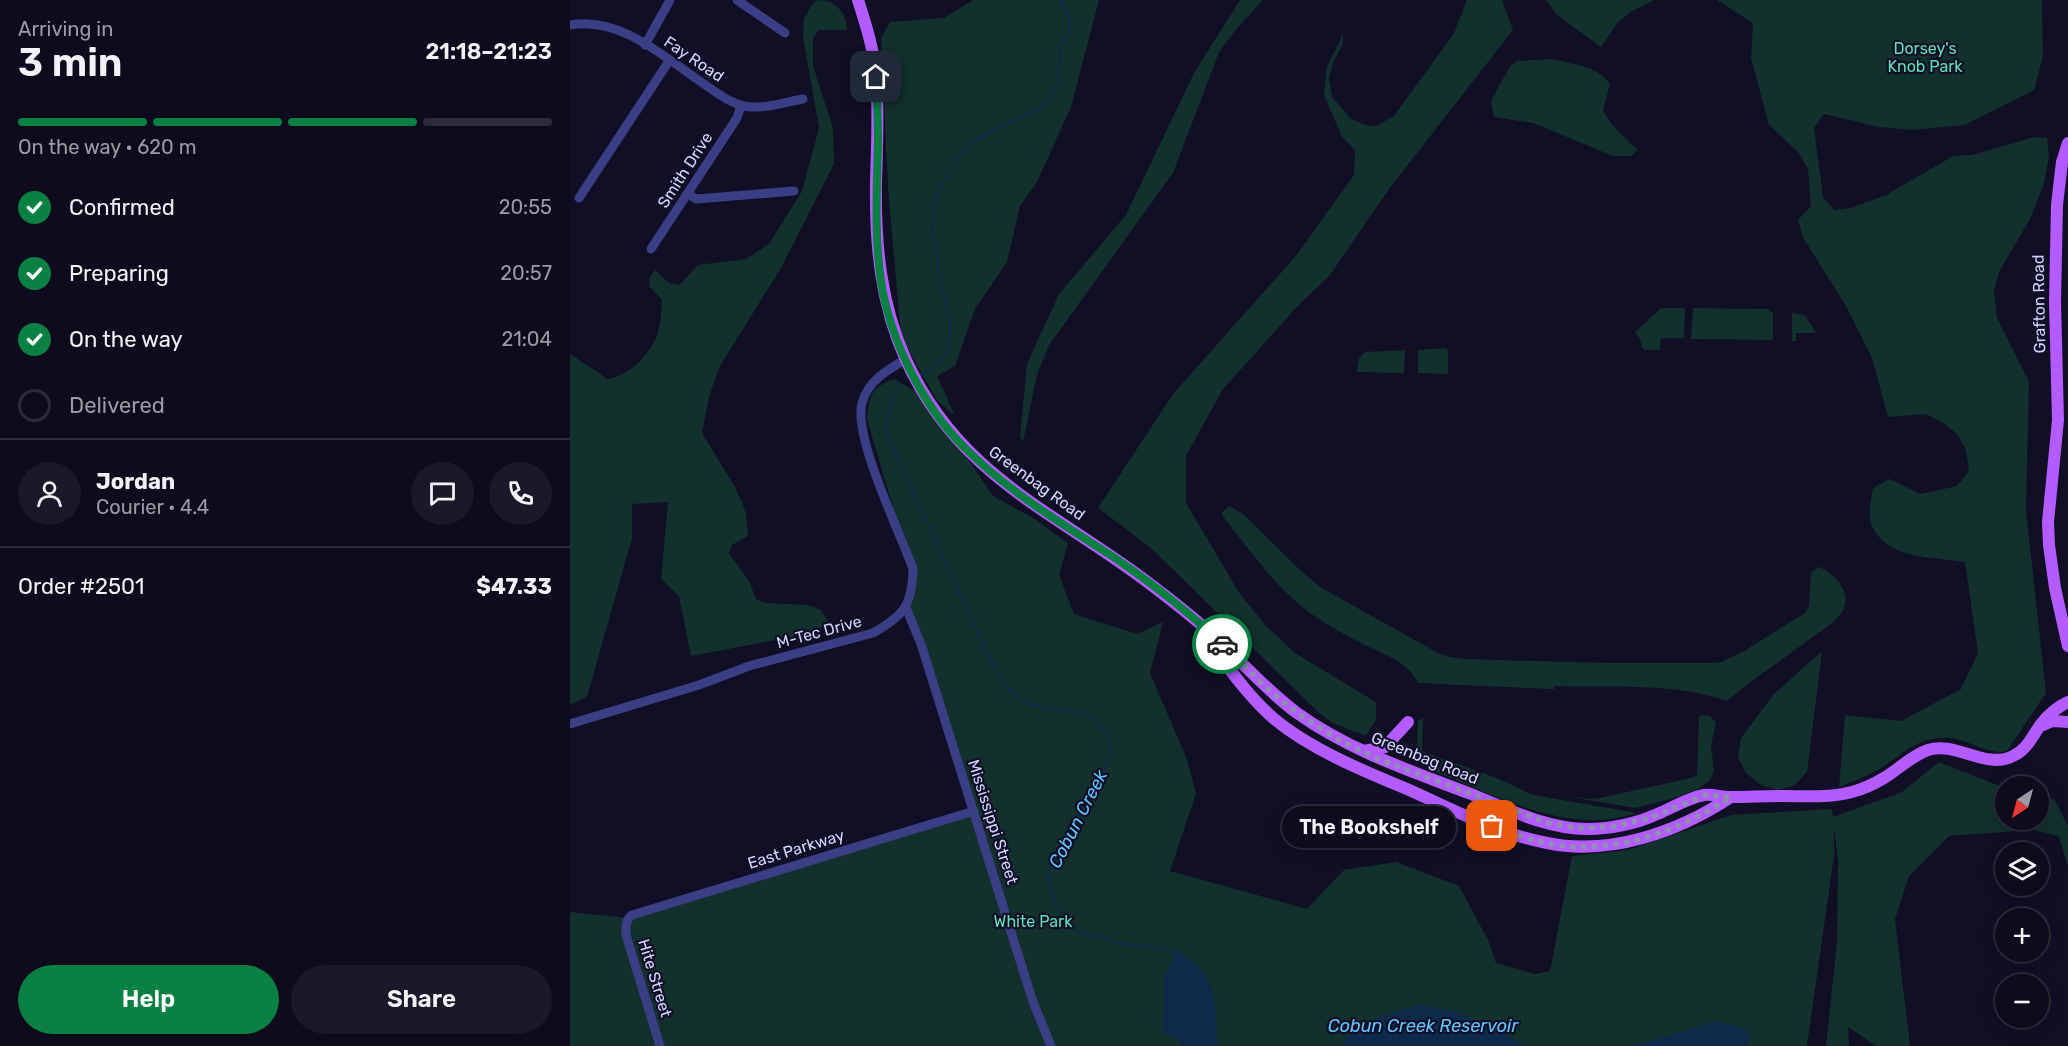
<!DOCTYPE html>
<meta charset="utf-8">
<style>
body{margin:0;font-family:Rubik,sans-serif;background:#1b1929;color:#f1f3f6;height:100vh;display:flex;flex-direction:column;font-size:22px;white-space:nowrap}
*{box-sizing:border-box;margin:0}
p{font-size:20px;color:#9a9ba3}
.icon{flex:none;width:33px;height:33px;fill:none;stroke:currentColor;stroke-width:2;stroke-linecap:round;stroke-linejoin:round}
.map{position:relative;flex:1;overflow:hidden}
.panel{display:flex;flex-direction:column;background:#0d0b1c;width:570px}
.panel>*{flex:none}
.needle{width:39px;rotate:216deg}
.buttons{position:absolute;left:1425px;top:776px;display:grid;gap:12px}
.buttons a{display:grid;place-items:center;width:54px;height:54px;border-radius:50%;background:#0d0b1c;box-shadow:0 3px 15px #0003,0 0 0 2px #2d2b3b;font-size:30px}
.pin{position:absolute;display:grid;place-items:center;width:51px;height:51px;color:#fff;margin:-26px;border-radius:12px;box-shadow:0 3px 9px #0006}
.courier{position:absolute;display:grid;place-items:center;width:60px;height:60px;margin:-30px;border:4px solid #0b8043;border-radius:50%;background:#fff;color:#222;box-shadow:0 2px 8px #0007}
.bubble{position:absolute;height:42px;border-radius:21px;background:#0d0b1c;box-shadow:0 3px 15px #0003,0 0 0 2px #2d2b3b;font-size:20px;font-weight:600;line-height:42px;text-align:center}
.head em{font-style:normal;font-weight:600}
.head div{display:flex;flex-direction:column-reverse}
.head{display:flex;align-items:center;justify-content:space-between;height:102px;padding:0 18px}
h1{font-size:39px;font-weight:600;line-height:45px}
.bar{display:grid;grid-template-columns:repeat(4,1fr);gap:9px 6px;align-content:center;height:72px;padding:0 18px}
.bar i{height:8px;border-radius:4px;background:#2d2b3b}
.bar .current{background:#0b8043}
.bar p{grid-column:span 4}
.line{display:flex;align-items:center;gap:15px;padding:0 18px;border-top:2px solid #2d2b3b}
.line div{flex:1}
.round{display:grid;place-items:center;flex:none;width:63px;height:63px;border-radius:32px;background:#1b1929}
ol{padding:0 18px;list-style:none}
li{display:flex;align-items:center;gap:18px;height:66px}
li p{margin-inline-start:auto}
li .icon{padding:6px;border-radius:50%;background:#0b8043;color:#fff;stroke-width:4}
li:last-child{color:#9a9ba3}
li i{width:33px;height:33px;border:3px solid #2d2b3b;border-radius:50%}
.primary-button{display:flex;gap:12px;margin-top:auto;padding:12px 18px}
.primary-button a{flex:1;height:69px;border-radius:36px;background:#0b8043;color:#fff;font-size:24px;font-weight:600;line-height:69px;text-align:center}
.primary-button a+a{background:#1b1929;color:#f1f3f6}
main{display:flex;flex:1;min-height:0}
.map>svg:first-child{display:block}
</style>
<main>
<section class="panel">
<div class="head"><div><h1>3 min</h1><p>Arriving in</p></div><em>21:18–21:23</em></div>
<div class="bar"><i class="current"></i><i class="current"></i><i class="current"></i><i></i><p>On the way · 620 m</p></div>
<ol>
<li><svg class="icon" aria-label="check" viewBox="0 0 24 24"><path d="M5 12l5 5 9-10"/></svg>Confirmed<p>20:55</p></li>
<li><svg class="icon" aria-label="check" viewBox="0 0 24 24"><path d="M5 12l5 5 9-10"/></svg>Preparing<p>20:57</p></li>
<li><svg class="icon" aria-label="check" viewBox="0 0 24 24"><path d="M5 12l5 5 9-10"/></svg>On the way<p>21:04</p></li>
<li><i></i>Delivered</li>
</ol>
<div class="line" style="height:108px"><a class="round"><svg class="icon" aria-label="person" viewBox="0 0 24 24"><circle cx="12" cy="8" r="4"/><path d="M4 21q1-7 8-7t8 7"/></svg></a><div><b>Jordan</b><p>Courier · 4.4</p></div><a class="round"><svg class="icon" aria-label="chat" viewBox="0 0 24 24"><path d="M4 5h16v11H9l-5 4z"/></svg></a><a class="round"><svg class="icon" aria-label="phone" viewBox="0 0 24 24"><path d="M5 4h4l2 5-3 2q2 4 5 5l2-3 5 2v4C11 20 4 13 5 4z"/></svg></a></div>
<div class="line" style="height:78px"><div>Order #2501</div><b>$47.33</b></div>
<div class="primary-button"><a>Help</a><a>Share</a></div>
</section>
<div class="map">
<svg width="1498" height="1046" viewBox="0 0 1498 1046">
<rect width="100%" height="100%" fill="#110f26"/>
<g fill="#12302c">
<path d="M249,0c16,0 29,14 28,30h-29l-5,8v28l20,62 1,36 -53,104 -61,98 -11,31 -7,36 33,54 11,25 2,24 -16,9 -3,8 20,28 7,18 8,4 45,2 12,5 10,15 -29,10 -111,21 -12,-60 -18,-17 7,-77 -36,2v34l-45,159 -17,8v-351l38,25c23,-4 46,-28 51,-51 2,-9 2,-19 3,-28l-13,-14 1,-9 5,-7 14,13 10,2 19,-20 48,-6 23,-15 33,-53 17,-63 -16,-91 1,-19 10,-16z"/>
<polygon points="403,0 529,0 501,107 467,182 450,206 437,262 405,309 385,366 367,376 385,416 366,399 331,336 318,188 311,38 320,22 374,18"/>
<polygon points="670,0 693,0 668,27 649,52 603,173 479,345 467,375 453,442 450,437 457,364 489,294 556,215 624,73"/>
<polygon points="897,0 932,0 943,30 819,189 760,275 726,308 653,389 616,456 616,503 670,594 696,626 725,653 806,702 806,720 796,736 763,723 749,713 581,548 528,508 603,394 725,257 784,175 785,150 772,137 754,95 757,67 773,34 773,44 764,60 759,78 762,97 781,119 798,126 808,125 824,116 884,33"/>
<polygon points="976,0 1084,0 1062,11 1048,22 1031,47 988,16"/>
<path d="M1147,0h325l1,56 -9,34 -70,35 -52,5 -34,-3 -54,-13 -10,14 9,69 11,13 17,-2 35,-13 67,-39 19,-1 62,-18 13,1 2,18 -5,27 -14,36 -31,53 -5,18 3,28 32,64 -3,128 20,183 -39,58c-20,5 -38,-12 -58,-13 -34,-2 -49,20 -75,34 -11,6 -24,10 -35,15l6,-72 56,6 60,-32 17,-36 -13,-91c-30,-5 -78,-2 -93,-36 -5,-11 -1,-26 1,-38l16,-9 32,15 36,-8 12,-15 -3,-21 -9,-16 -15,-12 -17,-8 -37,3 -16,-59 -26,-52 -42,-67 -6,-19 13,-14 -3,-37 -10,-17 -29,-27 -18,-67 2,-35z"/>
<path d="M983,59c20,5 45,7 57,25l-7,26 9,15 26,25 -7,6h-18l-80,-33 -39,-6 -3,-16 19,-35 7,-5z"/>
<polygon points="1091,308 1115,308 1114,338 1091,338 1090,350 1075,350 1072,348 1070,339 1065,332"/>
<polygon points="1123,308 1198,309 1203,313 1203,340 1121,339"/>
<polygon points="1222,313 1235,315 1246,333 1226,333 1226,341 1222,341"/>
<polygon points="875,348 878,350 878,374 848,373 848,350"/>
<polygon points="835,350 834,373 787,372 789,358 795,352"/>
<path d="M324,379l32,18 67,99 40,22 35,25 -9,32 15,39 63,20 26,-12 -13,51 37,86 9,35 -26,77 137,38 37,-39 52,-8 63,24 30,56 7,21 39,11 15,-3 22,-115 56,-6 103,-35 101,-6 1,8 69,-25 37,-30 66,26 1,31h32l1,-22 15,2 14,27v41l-9,-31 -26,-6 -84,6 -40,40 -14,43 15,127h-34l-28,-19 1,19h-23l11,-104 1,-81 -4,-34v29l-27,190h-1237v-134l58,6 345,-107 -67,-203 6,-26 -4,-25 -41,-137c3,-24 2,-32 27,-41z"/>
<path d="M659,506l14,8 56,55 21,18 118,66 12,4 14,2 145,4h103l9,-1 23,-11 61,-38 4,-7 2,-33 7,-6c14,4 31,22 27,37 -1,8 -7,14 -14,20l-82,59 -22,18c-52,-19 -118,-13 -173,-15v3h-4l-132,-6c-11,-23 -38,-30 -59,-41 -23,-12 -47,-25 -66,-43 -27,-25 -49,-56 -72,-85z"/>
<polygon points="1252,651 1237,772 1225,785 1208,790 1191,785 1176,773 1168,757 1171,738 1204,694"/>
<polygon points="1134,715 1139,716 1146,722 1141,745 1144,771 1140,780 1128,789 1104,798 1065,808 995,796 1020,799 1030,798 1121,778 1127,775 1129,716"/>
<path d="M853,718l-1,33 77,28 34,16 104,18c-70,23 -137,-16 -201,-41 -24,-13 -18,-27 -18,-51z"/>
</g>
<g fill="#0e2a4b">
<path d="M607,951c45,28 35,50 41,95h-36l-3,-6 -16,-8 1,-55z"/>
<polygon points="850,1005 885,1011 927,1030 956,1046 772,1046 781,1031 813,1015"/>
<polygon points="1147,1021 1173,1029 1180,1035 1178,1046 1065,1046"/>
</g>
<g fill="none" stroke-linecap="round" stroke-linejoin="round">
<g stroke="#0e2a4b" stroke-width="2">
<polyline points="350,375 358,371 372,360 378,349 380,335 380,319 370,279 362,228 366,198 374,179 389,156 403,141 436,123 467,110 476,102 489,82 490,44 499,32 499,16 491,0"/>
<path d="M333,385c-15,12 -16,33 -16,50l101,220 16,29 11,12 14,8 57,10 12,8 10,15 3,17 -7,16 -52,90 -4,19 6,21 10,18 16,14 45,12 52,7v2"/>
</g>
<g stroke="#3a3e85" stroke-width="9">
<polyline points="167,0 215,33"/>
<path d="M0,25c51,-9 95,33 134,59 13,9 26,19 40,22 19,4 41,-4 59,-7"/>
<polyline points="75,45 100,0"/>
<polyline points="118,194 126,199 224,191"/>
<polyline points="9,198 99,61"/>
<polyline points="81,249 167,118 171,105"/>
<polyline points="336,608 351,644 463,1002 481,1046"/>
<path d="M0,724l129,-39 50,-19 124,-33c31,-18 39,-27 40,-64 -13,-37 -60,-132 -51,-166 6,-22 25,-33 44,-44"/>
<path d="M90,1046l-34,-111c0,-8 -1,-15 6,-20l342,-104"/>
</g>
<g stroke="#b35bff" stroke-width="12">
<path d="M288,0c8,25 16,50 18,76 3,35 1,70 0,105 -1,62 4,122 30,179 52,115 147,151 240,221 24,18 47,36 68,55 28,26 53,55 83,77 53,38 114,58 174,81 37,15 75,35 116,35 22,0 48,-5 68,-14 16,-6 32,-17 49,-20 8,-1 18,2 26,2 17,0 35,-1 52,-1 23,0 48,2 70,-4 11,-3 22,-8 32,-14 15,-9 27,-22 44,-28 29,-9 57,20 85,6 14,-6 20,-21 28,-32 8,-10 16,-17 27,-22"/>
<polyline points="1498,143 1492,162 1487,205 1485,302 1488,420 1478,522 1479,545 1485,588 1498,646"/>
<path d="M632,633c22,28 43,60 70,84 36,31 91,54 135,72 45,20 91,45 140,54 63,13 131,-11 184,-46"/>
<polyline points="1473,725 1482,721 1498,722"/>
<polyline points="794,751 815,747 838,722"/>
</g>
</g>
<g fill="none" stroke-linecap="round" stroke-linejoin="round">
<path stroke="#908fb3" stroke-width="6" stroke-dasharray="0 10.8" d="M652,644l49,48 26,21 44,28 35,17 172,65 30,5 33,-1 39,-9 55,-23 26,2c-52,35 -123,60 -186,46 -18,-4 -35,-11 -53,-17"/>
<path stroke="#0b8043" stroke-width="8" d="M306,77c1,21 2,42 2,63 -1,47 -4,94 3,141 9,59 42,126 85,168 43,43 95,74 146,107 38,26 76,55 110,88"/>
</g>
<g text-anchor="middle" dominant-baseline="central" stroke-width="4.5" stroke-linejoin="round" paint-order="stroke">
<g font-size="16" fill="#5fe0b4" stroke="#110f26">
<text x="1355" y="48">Dorsey's<tspan x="1355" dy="18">Knob Park</tspan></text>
<text x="463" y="921">White Park</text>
</g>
<g font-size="16" fill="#d5d4ff" stroke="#110f26">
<text transform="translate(124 59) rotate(34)">Fay Road</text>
<text transform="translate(115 170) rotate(-57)">Smith Drive</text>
<text transform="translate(1469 304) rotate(-91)">Grafton Road</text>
<text transform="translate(467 483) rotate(36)">Greenbag Road</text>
<text transform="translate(249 632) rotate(-15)">M-Tec Drive</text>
<text transform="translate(855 758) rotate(22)">Greenbag Road</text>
<text transform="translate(423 822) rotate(72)">Mississippi Street</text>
<text transform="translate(226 849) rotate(-17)">East Parkway</text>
<text transform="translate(85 978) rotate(73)">Hite Street</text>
</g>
<g font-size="18" font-style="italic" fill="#62c4ff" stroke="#110f26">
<text transform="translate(508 819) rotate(-63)">Cobun Creek</text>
<text x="853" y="1026">Cobun Creek Reservoir</text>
</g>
</g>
</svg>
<div class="buttons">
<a><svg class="needle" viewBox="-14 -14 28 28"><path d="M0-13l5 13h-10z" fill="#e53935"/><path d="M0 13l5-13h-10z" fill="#9a9ba3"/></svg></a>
<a><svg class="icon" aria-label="layers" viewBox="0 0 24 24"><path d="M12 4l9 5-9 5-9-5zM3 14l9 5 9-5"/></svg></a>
<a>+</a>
<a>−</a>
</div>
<div class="pin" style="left:922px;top:826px;background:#ea580c"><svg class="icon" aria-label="bag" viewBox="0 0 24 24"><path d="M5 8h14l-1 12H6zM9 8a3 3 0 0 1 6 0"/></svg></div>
<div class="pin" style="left:306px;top:77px;background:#1f2937"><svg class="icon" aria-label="home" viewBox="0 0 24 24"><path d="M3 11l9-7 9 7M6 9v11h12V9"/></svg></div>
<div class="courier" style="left:652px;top:644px"><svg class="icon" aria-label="car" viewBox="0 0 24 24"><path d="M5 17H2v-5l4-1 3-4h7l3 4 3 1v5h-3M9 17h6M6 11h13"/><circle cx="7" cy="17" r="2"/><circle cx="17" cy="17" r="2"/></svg></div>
<div class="bubble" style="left:712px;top:806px;width:174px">The Bookshelf</div>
</div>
</main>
